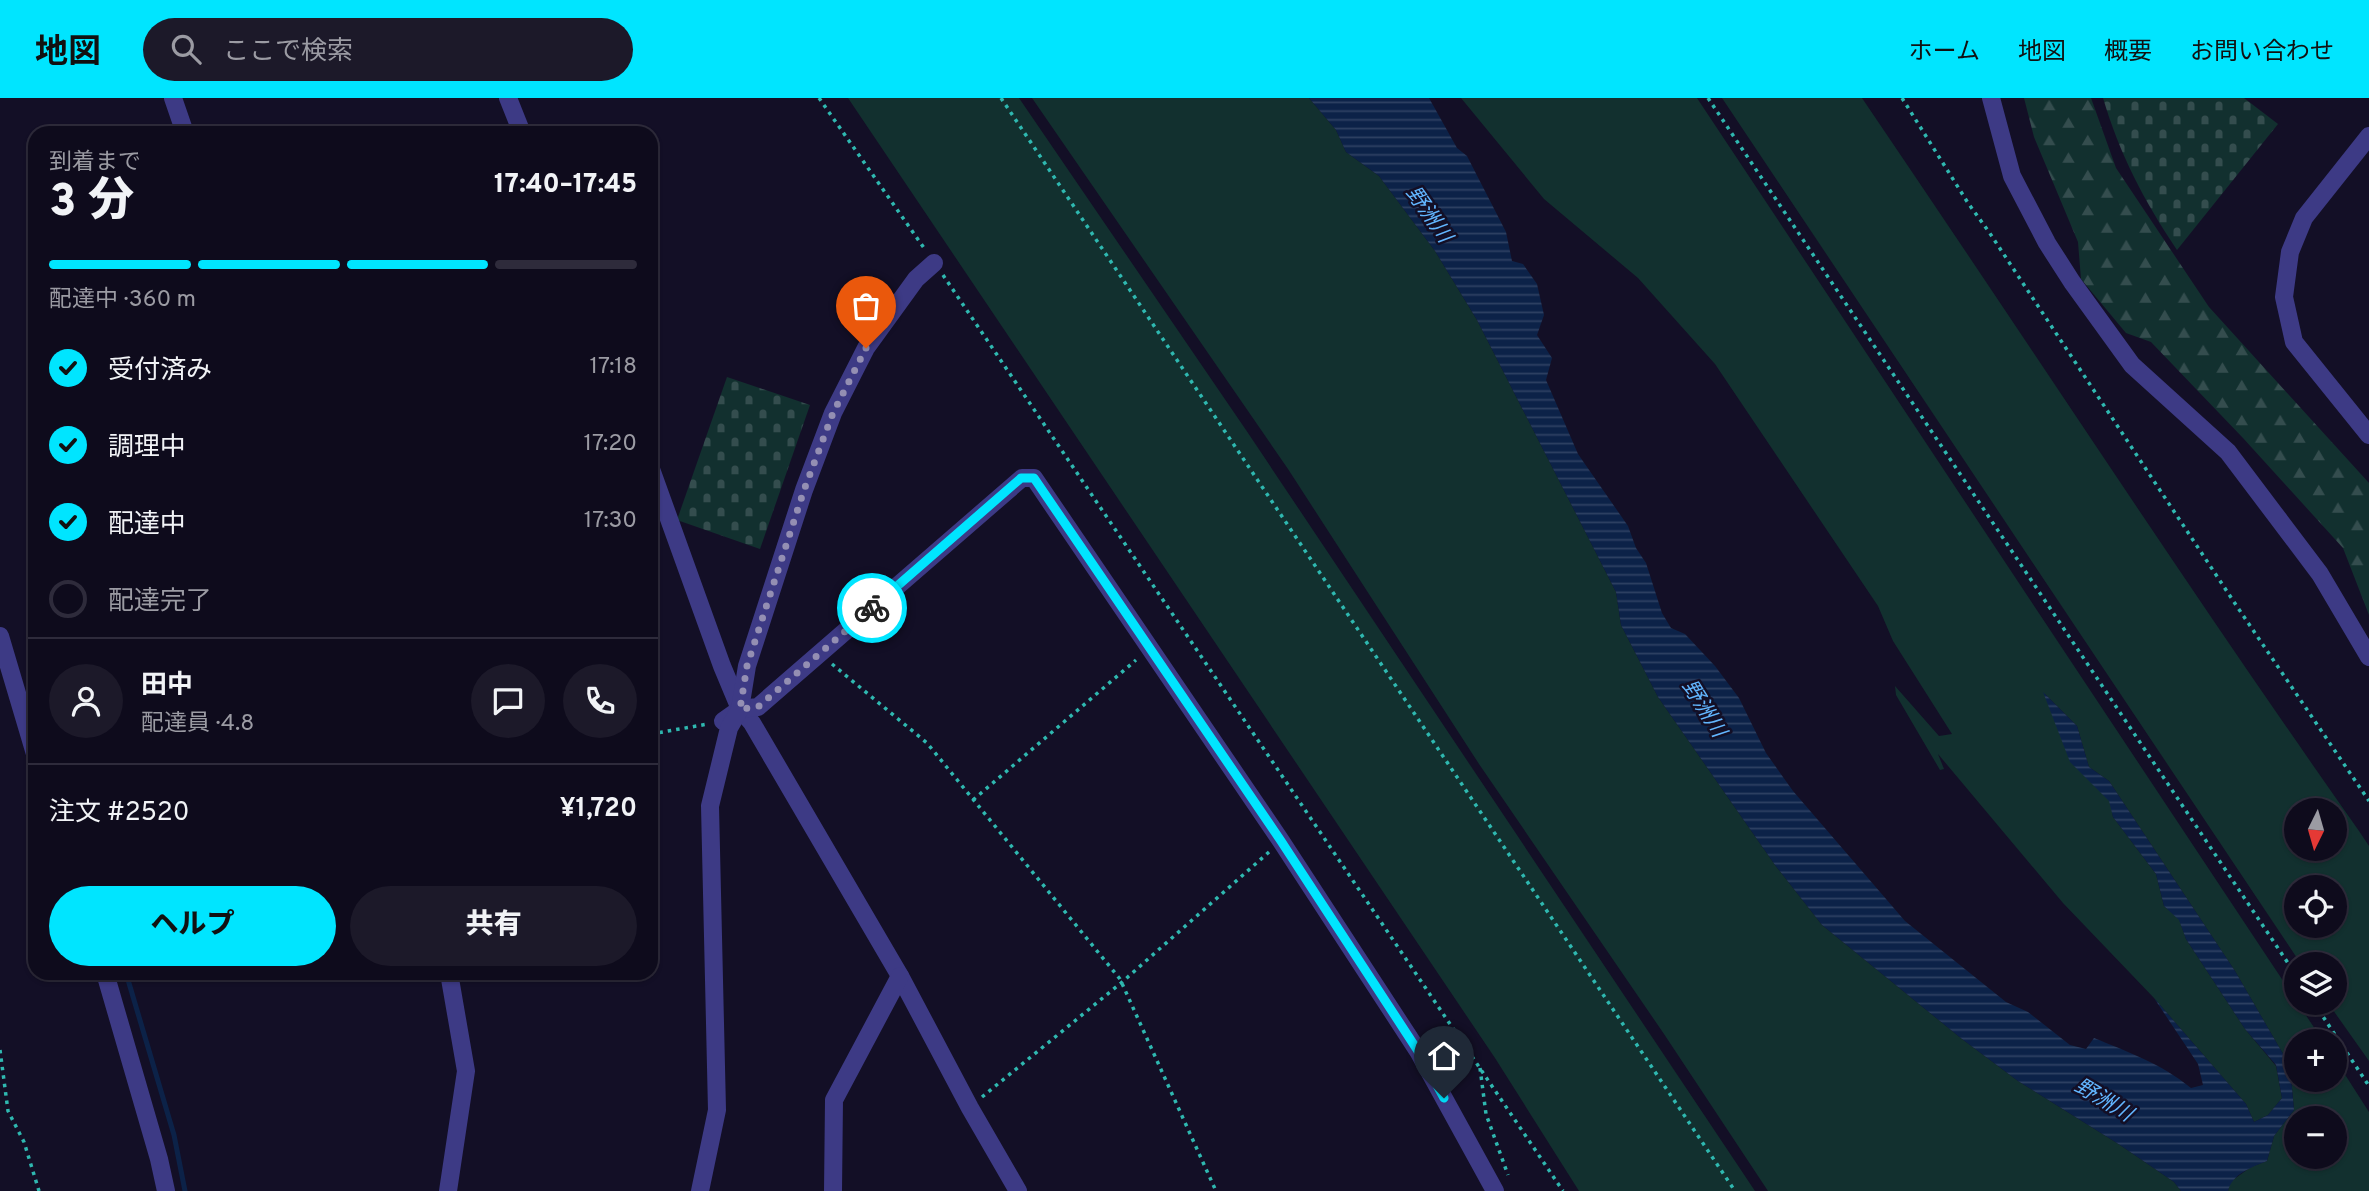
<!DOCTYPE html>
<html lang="ja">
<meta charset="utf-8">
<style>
body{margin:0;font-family:Overpass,"Noto Sans JP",sans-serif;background:#1c1929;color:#f1f3f6;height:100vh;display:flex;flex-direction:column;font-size:26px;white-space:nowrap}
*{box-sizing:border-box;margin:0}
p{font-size:23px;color:#9b9ba3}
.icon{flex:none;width:38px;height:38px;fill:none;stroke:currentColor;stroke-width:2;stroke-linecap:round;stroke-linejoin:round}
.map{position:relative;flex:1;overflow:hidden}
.panel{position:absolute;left:28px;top:28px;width:630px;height:854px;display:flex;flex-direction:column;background:#0e0b1c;border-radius:21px;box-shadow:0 2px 5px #0004,0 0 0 2px #2e2b3b}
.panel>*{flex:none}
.needle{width:46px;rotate:185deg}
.tools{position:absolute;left:2284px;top:700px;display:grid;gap:14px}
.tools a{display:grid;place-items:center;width:63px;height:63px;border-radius:50%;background:#0e0b1c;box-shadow:0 2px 5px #0004,0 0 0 2px #2e2b3b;font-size:35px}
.pin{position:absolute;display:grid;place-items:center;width:60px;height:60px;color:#fff;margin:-72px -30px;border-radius:50% 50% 50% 0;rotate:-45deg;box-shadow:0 0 7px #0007}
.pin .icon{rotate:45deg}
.courier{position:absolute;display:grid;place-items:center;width:70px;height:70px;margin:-35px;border:5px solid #00e5ff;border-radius:50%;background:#fff;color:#222;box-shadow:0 2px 9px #0007}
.headline em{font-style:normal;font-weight:800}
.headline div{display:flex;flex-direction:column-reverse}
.headline{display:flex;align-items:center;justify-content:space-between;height:119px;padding:0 21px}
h1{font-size:46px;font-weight:800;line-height:52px}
.bar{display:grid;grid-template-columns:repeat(4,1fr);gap:10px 7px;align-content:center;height:84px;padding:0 21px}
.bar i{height:9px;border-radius:5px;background:#2e2b3b}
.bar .active{background:#00e5ff}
.bar p{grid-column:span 4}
.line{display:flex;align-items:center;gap:18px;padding:0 21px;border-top:2px solid #2e2b3b}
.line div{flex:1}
.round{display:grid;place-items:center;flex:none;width:74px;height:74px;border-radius:37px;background:#1c1929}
ol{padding:0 21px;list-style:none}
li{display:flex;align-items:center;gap:21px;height:77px}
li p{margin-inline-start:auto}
li .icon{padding:7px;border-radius:50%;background:#00e5ff;color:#111;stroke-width:4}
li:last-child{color:#9b9ba3}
li i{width:38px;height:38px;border:4px solid #2e2b3b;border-radius:50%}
.action{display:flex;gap:14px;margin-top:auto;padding:14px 21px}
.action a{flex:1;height:80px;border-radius:42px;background:#00e5ff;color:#111;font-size:28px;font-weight:800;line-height:80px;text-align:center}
.action a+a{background:#1c1929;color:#f1f3f6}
header{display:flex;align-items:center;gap:42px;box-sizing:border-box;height:98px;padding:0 35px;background:#00e5ff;color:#111}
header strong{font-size:33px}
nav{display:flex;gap:38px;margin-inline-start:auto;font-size:24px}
.search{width:490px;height:63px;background:#1c1929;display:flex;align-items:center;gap:18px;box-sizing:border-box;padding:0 24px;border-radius:38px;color:#9b9ba3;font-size:26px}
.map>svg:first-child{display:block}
</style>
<header>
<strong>地図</strong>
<div class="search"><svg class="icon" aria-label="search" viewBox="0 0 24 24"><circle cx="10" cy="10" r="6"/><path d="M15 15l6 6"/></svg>ここで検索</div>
<nav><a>ホーム</a><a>地図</a><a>概要</a><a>お問い合わせ</a></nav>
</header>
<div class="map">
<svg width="2369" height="1093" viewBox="0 0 2369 1093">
<defs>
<pattern id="forest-firs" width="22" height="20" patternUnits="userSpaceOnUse" patternTransform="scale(1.75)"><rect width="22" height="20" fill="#12302f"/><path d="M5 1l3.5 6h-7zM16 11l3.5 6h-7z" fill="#344d4e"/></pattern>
<pattern id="cemetery-stones" width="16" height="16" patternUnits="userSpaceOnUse" patternTransform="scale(1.75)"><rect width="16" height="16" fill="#12302f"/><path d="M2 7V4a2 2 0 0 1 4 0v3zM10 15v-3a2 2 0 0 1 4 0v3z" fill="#344d4e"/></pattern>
<pattern id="water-rules" width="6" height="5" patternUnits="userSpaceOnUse" patternTransform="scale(1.75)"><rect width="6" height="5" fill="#0c2248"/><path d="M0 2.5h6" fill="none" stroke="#2f4163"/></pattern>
</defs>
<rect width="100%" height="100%" fill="#130f26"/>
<g fill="#12302f" fill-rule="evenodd">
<polygon points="848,0 1019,0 1246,332 1755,1093 1579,1093 1495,960"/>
<polygon points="1032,0 1309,0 1336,32 1346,54 1379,78 1435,153 1477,222 1616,494 1621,527 1658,599 1775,767 1822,827 1962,941 2018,983 2120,1047 2174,1084 2181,1093 1768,1093 1664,936 1479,666 1288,371"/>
<path d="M1461,0h236l626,943h-27v39h38l1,-21 34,53v79h-141l2,-9 21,-15 16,-6 7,-25 20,-26 -4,-44 -55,-95 -126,-190 -20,-14 -12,-41 -32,-32 51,93 14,14 3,16 43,57 8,32 15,13 7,20 59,90 31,37 6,32 -14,17 -14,7 -8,-18 -92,-106 -91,-95 -125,-149 6,15 -4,1 -44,-75 -1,-9 44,50 13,-2 -59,-93 -15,-35 -163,-242 -77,-86 -94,-79zM2296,1020h38v39h-38z"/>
<path d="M1722,0h140c166,244 327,492 497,733l10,15v215l-41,-58h6v-39h-33zM2296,712h38v39h-38zM2296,789h38v39h-38z"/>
</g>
<polygon fill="url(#forest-firs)" points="2024,0 2091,0 2116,70 2209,209 2369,385 2369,517 2343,450 2243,340 2151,244 2126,235 2081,181 2078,144 2034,39"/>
<g fill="url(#cemetery-stones)">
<path d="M2103,0h141l34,26 -101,126c-33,-49 -57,-95 -74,-152z"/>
<polygon points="727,279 810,307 760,451 677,422"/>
</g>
<path fill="url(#water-rules)" d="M1309,0h120l28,50 10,8 39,76 6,29 11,3 14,20 7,31 -7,20 15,23 -6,22 32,74 50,72 8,22 10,15 16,50 9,15 14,6 30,32 24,32 27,55 27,38 112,130 101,81 22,10 42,33 16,4 8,-11c34,14 68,26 97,50l12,-3 -5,-21 -44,-66 92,106 8,18 14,-7 14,-17 -6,-33 -31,-36 -59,-90 -7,-19 -15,-14 -8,-32 -43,-57 -4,-16 -39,-39 -27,-70 34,34 12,41 20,14 126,190 55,95 4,44 -20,26 -7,25c-15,6 -35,13 -39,30h-47l-7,-9 -54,-37 -102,-64 -56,-42 -140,-114 -47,-60 -117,-168 -37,-72 -5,-33 -139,-272 -42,-69 -56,-75 -33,-24 -10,-22z"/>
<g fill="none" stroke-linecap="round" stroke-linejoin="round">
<polyline stroke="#0c2248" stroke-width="5" points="126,875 174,1037 185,1093"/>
<g stroke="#2fb8b0" stroke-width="3.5" stroke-dasharray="3.5 5" stroke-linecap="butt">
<polyline points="819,0 924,150"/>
<polyline points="1001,0 1735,1093"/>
<polyline points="1708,0 2296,877"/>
<polyline points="1902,0 1968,105 1989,134 2236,507 2369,703"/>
<polyline points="943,177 1563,1093"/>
<polyline points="832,566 927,645 1120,881 1216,1093"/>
<polyline points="651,636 708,626"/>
<polyline points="973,702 1136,562"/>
<polyline points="2314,905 2369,988"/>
<polyline points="0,952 8,1013 24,1044 39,1093"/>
<polyline points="1480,970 1486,1016 1508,1077"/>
<polyline points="982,999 1121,885 1269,754"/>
</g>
<g stroke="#3d3a85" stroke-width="18">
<polyline points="173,0 185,35"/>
<polyline points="508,0 522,35"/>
<polyline points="1991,0 2012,78 2047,145 2072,184 2132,267 2228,354 2320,476 2369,559"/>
<polyline points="2369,38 2304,120 2290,154 2284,199 2294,244 2369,337"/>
<polyline points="651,371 722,568 740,611 752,625 900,878 970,1010 1018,1093"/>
<polyline points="0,538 35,656"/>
<polyline points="723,623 740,611 758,609 1022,380 1034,380 1281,743 1418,953 1495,1093"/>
<polyline points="105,875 159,1061 166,1093"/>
<polyline points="448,1093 466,973 449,875"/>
<polyline points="700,1093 717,1012 710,708 729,630 740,611 747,568 804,392 833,315 866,250 916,181 934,165"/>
<polyline points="833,1093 834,1002 900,878"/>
</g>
</g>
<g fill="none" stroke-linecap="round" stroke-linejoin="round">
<polyline stroke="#948fb3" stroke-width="7" stroke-dasharray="0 12.6" points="866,250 833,315 804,392 747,568 740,611 758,609 872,510"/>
<polyline stroke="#00e5ff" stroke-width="9" points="872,510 1021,380 1034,380 1281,743 1418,953 1444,1000"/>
</g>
<g text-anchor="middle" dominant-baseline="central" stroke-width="5" stroke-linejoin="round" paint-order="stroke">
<g font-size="21" font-style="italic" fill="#62b6ff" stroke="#130f26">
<text transform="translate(1428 117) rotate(55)">野洲川</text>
<text transform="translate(1703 611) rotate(58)">野洲川</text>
<text transform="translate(2103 1003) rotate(31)">野洲川</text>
</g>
</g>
</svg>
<div class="tools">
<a><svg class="needle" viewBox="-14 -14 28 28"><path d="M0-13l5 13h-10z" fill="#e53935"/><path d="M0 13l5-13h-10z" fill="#9b9ba3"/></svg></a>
<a><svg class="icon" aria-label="locate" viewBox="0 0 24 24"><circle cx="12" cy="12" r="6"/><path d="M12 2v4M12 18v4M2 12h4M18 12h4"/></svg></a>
<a><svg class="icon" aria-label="layers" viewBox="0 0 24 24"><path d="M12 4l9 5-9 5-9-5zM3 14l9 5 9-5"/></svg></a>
<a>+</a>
<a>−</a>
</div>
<div class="pin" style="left:866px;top:250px;background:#ea580c"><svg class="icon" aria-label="bag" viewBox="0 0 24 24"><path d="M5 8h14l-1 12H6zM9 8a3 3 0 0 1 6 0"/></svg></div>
<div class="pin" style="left:1444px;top:1000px;background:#1f2937"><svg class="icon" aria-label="home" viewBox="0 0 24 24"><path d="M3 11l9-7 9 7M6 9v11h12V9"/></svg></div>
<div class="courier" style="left:872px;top:510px"><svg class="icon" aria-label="bike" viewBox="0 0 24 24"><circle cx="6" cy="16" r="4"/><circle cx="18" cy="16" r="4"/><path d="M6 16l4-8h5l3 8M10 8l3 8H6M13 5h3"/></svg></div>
<section class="panel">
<div class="headline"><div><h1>3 分</h1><p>到着まで</p></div><em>17:40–17:45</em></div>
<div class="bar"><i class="active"></i><i class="active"></i><i class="active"></i><i></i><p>配達中 · 360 m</p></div>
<ol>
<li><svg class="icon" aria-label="check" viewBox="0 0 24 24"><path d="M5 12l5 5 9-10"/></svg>受付済み<p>17:18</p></li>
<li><svg class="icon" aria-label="check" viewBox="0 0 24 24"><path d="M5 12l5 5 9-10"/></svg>調理中<p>17:20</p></li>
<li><svg class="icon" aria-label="check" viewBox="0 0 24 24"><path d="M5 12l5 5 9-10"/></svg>配達中<p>17:30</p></li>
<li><i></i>配達完了</li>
</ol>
<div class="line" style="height:126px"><a class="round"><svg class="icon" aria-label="person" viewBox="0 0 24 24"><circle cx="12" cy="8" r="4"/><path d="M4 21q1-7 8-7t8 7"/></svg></a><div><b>田中</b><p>配達員 · 4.8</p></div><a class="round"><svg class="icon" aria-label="chat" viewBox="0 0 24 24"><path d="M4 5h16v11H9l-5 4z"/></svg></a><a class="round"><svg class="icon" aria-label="phone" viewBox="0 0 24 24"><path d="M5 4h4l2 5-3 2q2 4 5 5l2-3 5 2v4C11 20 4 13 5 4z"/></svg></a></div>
<div class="line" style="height:91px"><div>注文 #2520</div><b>¥1,720</b></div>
<div class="action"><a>ヘルプ</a><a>共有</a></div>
</section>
</div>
